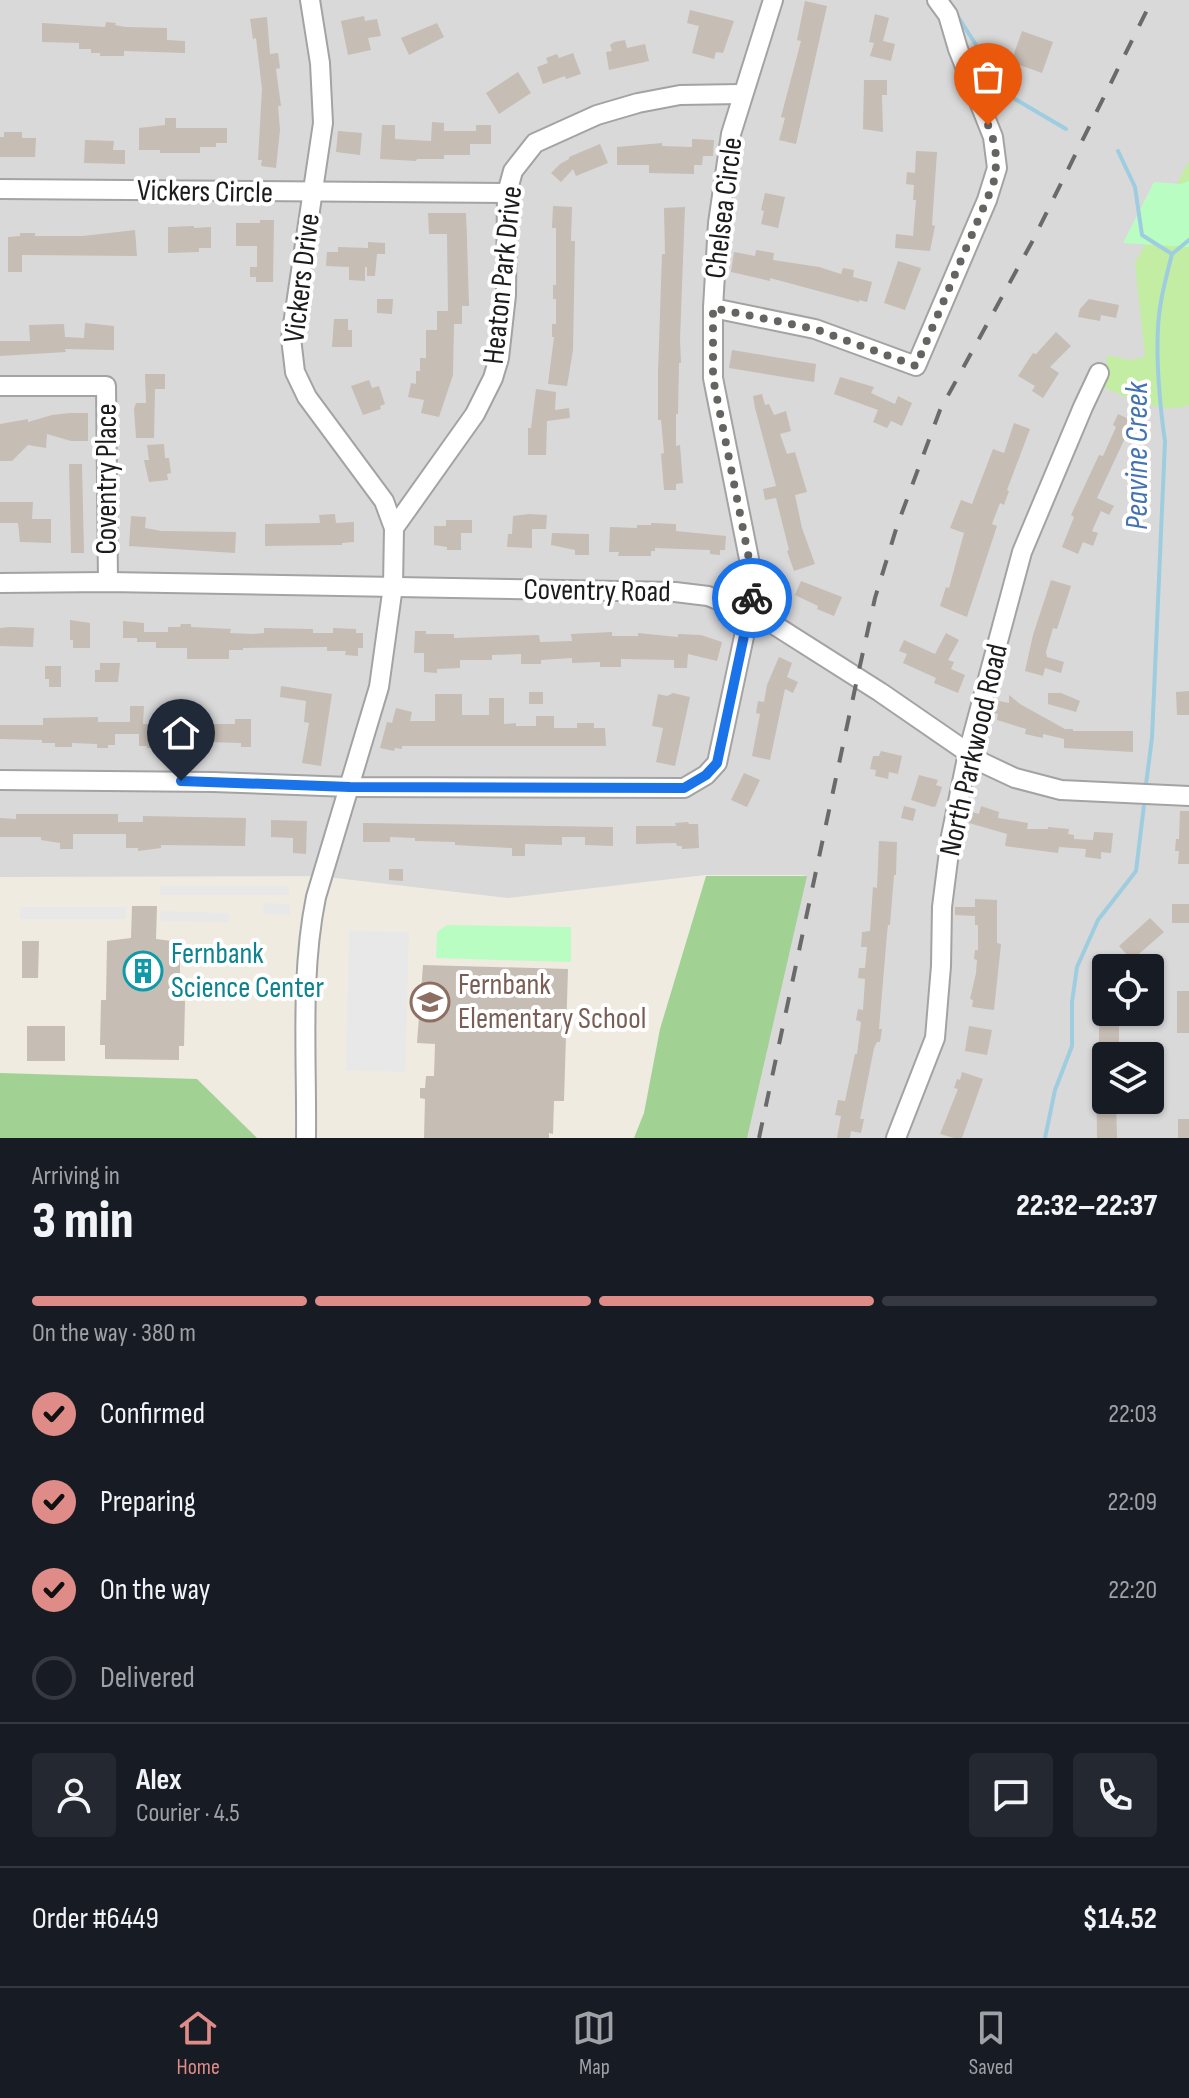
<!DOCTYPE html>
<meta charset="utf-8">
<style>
body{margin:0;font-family:"Sofia Sans Condensed",sans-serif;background:#242831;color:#f1f3f6;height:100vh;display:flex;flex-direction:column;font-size:30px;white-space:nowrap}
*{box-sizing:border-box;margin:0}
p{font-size:26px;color:#9ea1a6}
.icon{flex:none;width:44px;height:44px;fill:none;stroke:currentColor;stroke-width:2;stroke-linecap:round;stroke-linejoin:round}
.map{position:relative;height:1138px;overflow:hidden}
.drawer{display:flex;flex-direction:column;background:#171b24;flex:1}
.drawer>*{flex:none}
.tools{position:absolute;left:1092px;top:954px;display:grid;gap:16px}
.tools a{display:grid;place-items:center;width:72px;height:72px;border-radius:8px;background:#171b24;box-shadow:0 2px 6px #0004;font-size:40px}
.pin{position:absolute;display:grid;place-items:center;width:68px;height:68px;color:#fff;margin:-82px -34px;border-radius:50% 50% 50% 0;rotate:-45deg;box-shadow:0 0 8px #0007}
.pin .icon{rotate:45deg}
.courier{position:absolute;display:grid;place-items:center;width:80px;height:80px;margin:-40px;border:6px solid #1a73e8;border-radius:50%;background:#fff;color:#222;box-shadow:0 2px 10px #0007}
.overview em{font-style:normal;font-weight:800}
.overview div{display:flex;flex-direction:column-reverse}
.overview{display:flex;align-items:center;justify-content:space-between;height:136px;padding:0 32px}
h1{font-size:52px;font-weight:800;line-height:60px}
.bar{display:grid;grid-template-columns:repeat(4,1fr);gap:12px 8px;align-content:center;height:96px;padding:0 32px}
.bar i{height:10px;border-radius:6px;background:#363941}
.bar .current{background:#df8b87}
.bar p{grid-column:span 4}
.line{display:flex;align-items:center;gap:20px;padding:0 32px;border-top:2px solid #363941}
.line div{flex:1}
.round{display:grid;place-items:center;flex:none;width:84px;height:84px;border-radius:8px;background:#242831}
ol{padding:0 32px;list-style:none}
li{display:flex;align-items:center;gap:24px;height:88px}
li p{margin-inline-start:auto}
li .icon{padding:8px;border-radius:50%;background:#df8b87;color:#111;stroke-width:4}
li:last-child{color:#9ea1a6}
li i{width:44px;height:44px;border:4px solid #363941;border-radius:50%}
.tab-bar{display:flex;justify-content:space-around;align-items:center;height:112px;border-top:2px solid #363941;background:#171b24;font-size:22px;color:#9ea1a6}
.tab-bar a{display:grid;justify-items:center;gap:4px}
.tab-bar .current{color:#df8b87}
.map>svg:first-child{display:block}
</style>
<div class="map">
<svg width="1189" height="1138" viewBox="0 0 1189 1138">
<rect width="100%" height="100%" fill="#efebe1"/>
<path fill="#dad9d9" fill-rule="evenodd" d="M0,0h1189v1138h-444l60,-263h-100l-197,23 -190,-22 -318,1zM1106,968h44v44h-44zM1106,1056h44v44h-44z"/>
<path fill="#c3eda3" d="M1189,161v244c-25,10 -60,-7 -84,-17l2,-33 23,5 15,-3 -10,-94z"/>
<g fill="#a1d193">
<polygon points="706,876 807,876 747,1138 634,1138 644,1113 660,1029"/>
<polygon points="0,1073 197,1079 257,1138 0,1138"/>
</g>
<g fill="#bafdc3">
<polygon points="1189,181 1189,247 1123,243 1154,182 1181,184"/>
<polygon points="447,925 571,927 571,962 436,958 437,932"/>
</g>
<g fill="#e8e8e8">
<rect x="160" y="886" width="129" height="9"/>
<polygon points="264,903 290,904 290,915 263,914"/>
<rect x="20" y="907" width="106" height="12"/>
<polygon points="160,911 229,913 229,922 160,921"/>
<polygon points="349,931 409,932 405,1072 346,1070"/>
</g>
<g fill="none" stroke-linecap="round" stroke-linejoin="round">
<g stroke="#9ecde0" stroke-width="4">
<polyline points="955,12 1008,95 1066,129"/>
<path d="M1118,151l17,36 7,48 30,19c-6,24 -13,49 -14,74 -2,32 2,80 7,113l-13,297 -6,46"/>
<polyline points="1172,254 1189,240"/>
<polyline points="1045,1138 1055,1090 1072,1046 1072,1002 1077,967 1098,920 1136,871 1144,805"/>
</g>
</g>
<g fill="#c6bdb4">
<polygon points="805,1 827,6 796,144 779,140 785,118 781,117 801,41 797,40"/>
<polygon points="690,10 734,21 723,53 716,52 714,59 692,53 699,26 687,23"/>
<polygon points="875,14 889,18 883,41 895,44 891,61 870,56 874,43 869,42"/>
<polygon points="364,16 365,21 377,19 381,36 368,38 371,50 348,55 341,21"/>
<polygon points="267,17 270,54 278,53 280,68 276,69 281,106 278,106 280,130 276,168 261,166 262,160 258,160 262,89 256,38 253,39 250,19"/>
<polygon points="106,22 116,23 115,25 125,27 167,28 167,40 185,41 185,53 124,51 124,56 100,56 100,53 91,53 91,49 79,49 79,43 42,42 42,23 105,27"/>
<polygon points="437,23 444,37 409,55 401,38"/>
<polygon points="1022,31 1053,42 1042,73 1011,62"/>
<polygon points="625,40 627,48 645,44 649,61 609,70 606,52 612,51 610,45 614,42"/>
<polygon points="573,53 581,74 566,79 565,76 543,84 537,67 548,63 546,58 557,54 559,58"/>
<polygon points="518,72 531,93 499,114 486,93"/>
<polygon points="864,80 887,80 887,95 882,95 883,132 863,129"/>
<polygon points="165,118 176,118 176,128 227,128 227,143 216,143 216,147 200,147 200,153 160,153 160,150 139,150 139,128 165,125"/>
<polygon points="432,122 444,123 444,131 476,131 476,125 491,125 491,144 470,144 470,155 444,155 444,159 417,159 416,161 380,159 382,125 395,125 395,139 431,141"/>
<polygon points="338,131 362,133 360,155 336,152"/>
<polygon points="4,132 22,132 22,138 36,138 35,157 0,157 0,137 4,137"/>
<polygon points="692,139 714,140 713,156 703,156 702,165 694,165 694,174 649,173 649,165 617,165 617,147 662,143 662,146 692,147"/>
<polygon points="85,140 114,141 113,150 125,150 125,164 84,163"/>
<polygon points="600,144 608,163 576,176 573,169 561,182 551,173 560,164 569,159 569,157"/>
<polygon points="916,151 937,152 932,225 935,226 930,251 895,248 896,234 913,236 916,200 913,200 914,185 906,184 907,172 915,173"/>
<polygon points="765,193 785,197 778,228 761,224 764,211 761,210"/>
<polygon points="553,206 572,207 571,241 575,241 573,350 567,386 548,384 554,337 552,337 552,324 556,324 556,299 553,299 553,285 556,285 556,228 552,228"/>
<polygon points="685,207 680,339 681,363 679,363 678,414 676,414 676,446 680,445 683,483 676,484 676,490 664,490 661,454 664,453 661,420 658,420 658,373 662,254 665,254 664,208"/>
<polygon points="428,213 466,213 467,239 469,306 462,306 462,324 454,324 453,375 439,417 421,413 424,400 408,397 411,383 416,384 416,371 420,371 420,358 426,358 426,330 437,330 437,311 448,311 447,234 429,234"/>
<polygon points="260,220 274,220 273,282 256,282 256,277 250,277 250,267 257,267 257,246 236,246 236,223 260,223"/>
<polygon points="194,226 194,228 211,227 211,248 199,248 199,252 168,253 168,227"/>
<polygon points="135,230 137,256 22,255 22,272 8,272 8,237 20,236 20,233 35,233 35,236 83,236"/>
<polygon points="368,242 385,243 385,254 377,254 375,276 367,276 367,267 365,267 365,281 349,280 349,267 326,266 327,252 338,252 338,247 368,248"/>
<polygon points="756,250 774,253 773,260 819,267 841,274 843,268 854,270 853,277 872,282 867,302 859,300 859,302 770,278 770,281 731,272 734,252 755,256"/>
<polygon points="898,261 921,268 905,310 884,303"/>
<polygon points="377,299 393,299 392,314 377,313"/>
<polygon points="1089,299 1119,305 1116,318 1101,315 1100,321 1078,317 1080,309"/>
<polygon points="334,319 348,319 348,330 352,330 352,347 332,347"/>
<polygon points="85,323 114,326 114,350 65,349 66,352 0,356 0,341 30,341 29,325 64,324 65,337 84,338"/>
<polygon points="1056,332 1071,346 1050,367 1059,373 1043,398 1032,391 1035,386 1018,376 1033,353 1036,354"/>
<polygon points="732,350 816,364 814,382 729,368"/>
<polygon points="145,374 165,374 165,389 155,389 154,438 136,438 134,409 136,403 146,403"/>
<polygon points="840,377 874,387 871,393 895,404 898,396 912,403 902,426 891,421 887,428 873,422 878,410 834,394"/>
<polygon points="369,380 372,388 379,386 385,404 380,406 381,409 363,415 351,386"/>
<polygon points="536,389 556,392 555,410 569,408 570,418 547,421 546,455 528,455 528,428 531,428"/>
<polygon points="762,394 765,405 769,404 774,415 786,411 791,431 780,434 787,454 795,452 807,492 795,495 802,528 815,564 794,571 787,551 789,550 776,498 765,500 763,489 776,486 755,408 753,396"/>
<polygon points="70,413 88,413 88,441 71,441 47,434 46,448 28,445 12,461 0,461 0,424 28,419 28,422 52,415"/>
<polygon points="1118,414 1133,421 1097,498 1114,506 1109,515 1101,511 1092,531 1098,533 1093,546 1083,542 1078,554 1062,547 1074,517 1071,515 1099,455 1103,456 1116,427 1113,425"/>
<polygon points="1014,423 1030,429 1007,490 1009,491 1004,505 1000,503 992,524 997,526 967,617 940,606 946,587 949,588 964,533 950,528 961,500 972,504 993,449 1004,453"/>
<polygon points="164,444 165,458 169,458 171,473 167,474 168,480 149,482 144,460 149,460 147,445"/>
<polygon points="69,464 82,464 84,553 71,553"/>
<polygon points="0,502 33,502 32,519 51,519 51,543 20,542 18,523 0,523"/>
<polygon points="335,514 336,523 354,522 354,542 342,543 342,545 265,546 265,524 320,523 319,515"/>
<polygon points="529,514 547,515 546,529 532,529 532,548 507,547 508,534 512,534 513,516"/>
<polygon points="131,516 146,517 145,528 162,531 236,532 235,553 129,546"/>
<polygon points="446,520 472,520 472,533 461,533 461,550 447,550 447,547 434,545 434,526 446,526"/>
<polygon points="651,523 676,524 676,531 726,536 725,550 720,550 720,555 710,554 710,550 681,549 655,548 655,551 651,551 651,556 618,556 619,552 609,552 610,527 637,528 637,525 651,525"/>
<polygon points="552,533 589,534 589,555 575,555 575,550 551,545"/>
<polygon points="1051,580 1071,586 1057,629 1053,628 1046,652 1047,657 1064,662 1061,673 1045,668 1043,676 1025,671 1033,635"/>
<polygon points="801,581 842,597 834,616 817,609 818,606 795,595"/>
<polygon points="70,620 90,623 90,648 73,648 73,640 70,640"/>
<polygon points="123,621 144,623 144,632 168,632 168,627 180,627 181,624 191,624 191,627 231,629 230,633 253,634 264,633 264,628 313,629 313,633 333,633 333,628 356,629 356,633 363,633 363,648 358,648 358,656 345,655 346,651 327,651 327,647 243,648 243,650 229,650 229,659 187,659 187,648 156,648 156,642 137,642 137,638 123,638"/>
<polygon points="10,627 34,628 33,647 0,646 0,628"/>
<polygon points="415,631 426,631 426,634 454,634 454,638 539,635 540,642 572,641 571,634 612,632 612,636 638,636 638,633 678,637 678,634 701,635 722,642 717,661 688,654 687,668 674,668 674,660 621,659 621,667 600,667 600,662 572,663 572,658 541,660 541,664 521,664 521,654 492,655 492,660 460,660 460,668 437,669 437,673 424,672 424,653 414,653"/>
<polygon points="946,633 959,640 948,660 954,662 951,669 965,675 958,693 934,683 936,678 903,663 907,654 899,651 904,640 935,654"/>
<polygon points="779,657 792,663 787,677 798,682 793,693 785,689 770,760 752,756 760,714 756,713 758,701 764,702 767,685"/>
<polygon points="100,663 120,663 118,682 95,682 95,670 100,670"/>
<polygon points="45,666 61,666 61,687 49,687 49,679 45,679"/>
<polygon points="281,686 332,694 321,766 302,763 309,723 304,722 306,701 280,697"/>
<polygon points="1189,691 1189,715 1177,715 1176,692"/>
<rect x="529" y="692" width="14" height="12"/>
<polygon points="673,693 690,697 675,766 656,762 663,728 652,726 658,694 667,696"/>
<polygon points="1048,693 1061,693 1080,701 1076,712 1048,704"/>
<polygon points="435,694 462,694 462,715 489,715 489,698 504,698 504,724 516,723 516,726 536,726 536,716 554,716 554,728 577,728 577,723 594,723 594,728 605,728 606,746 402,746 402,749 395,748 394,751 380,748 387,722 392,723 396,708 412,712 410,721 435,721"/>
<polygon points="1009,695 1020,704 1065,729 1073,729 1073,731 1133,731 1133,752 1064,748 1064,739 1043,734 1043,738 1025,734 1026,729 997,720 998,714 992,712 995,700 1009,703"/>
<polygon points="130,706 144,706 143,724 169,724 169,732 214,732 214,724 235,724 235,719 251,719 251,747 241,747 241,743 208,742 208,749 147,748 147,746 139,746 139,734 115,734 115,745 108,745 108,748 97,748 97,744 72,743 72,747 55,747 55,743 42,743 42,740 0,739 0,725 43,725 43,718 98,717 98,722 130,722"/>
<polygon points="881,751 902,756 898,774 889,772 888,779 875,776 876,770 870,769 873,756 879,756"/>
<polygon points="744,773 760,780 747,807 731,800"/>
<polygon points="919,775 938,780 936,785 942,787 936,806 933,807 911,800"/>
<polygon points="904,806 916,809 913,821 901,818"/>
<polygon points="981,806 999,812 998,818 1028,823 1027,829 1048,829 1048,827 1069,829 1068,834 1074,835 1074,839 1093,840 1094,832 1113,833 1111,853 1101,852 1101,859 1085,857 1086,849 1059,847 1058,853 1005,846 1007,834 969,823 972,812 979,814"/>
<polygon points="1180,811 1189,811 1189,864 1178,864 1179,851 1175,851 1176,839 1179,839"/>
<polygon points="16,814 118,814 118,822 143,822 143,816 246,818 245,846 161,845 161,848 138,851 138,848 126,848 126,834 73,834 73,849 60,849 60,843 41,840 41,837 0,837 0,818 16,819"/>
<polygon points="271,820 307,821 306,854 293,853 293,838 271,837"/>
<polygon points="688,822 689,824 698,824 699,848 682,849 682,846 677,846 676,843 636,844 636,826 676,826 675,823"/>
<polygon points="363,823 613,827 613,846 585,845 585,837 562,837 562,845 525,844 525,856 512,856 512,848 455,845 455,842 415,841 415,838 390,837 390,842 363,842"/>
<polygon points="879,841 897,842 896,875 894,875 890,925 888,925 887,934 879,1029 882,1029 880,1042 877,1042 874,1048 860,1119 864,1119 861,1133 851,1131 850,1138 837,1138 841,1116 835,1115 838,1100 845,1101 855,1054 857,1054 861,1022 856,1020 858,1009 863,1010 865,979 858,978 859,968 865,968 867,947 861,947 862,932 870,931 873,887 877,888"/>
<polygon points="389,869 403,869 403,881 389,880"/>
<polygon points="975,899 997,900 997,943 1001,944 994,1010 972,1007 973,1000 970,999 976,973 977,960 974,959 975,950 978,950 978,925 975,925 975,916 955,915 955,907 975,907"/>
<rect x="1172" y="904" width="17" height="19"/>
<polygon points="132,906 157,906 156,939 180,942 180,1001 185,1001 184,1046 179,1046 179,1060 105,1059 105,1045 100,1045 101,1000 106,1000 107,941 131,938"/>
<polygon points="1150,918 1164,932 1132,960 1119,946"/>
<polygon points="22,941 39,941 38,978 22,978"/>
<polygon points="423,965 568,969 564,1101 554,1101 553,1134 549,1133 549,1138 424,1138 425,1099 420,1098 420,1088 425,1088 426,1076 434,1076 435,1044 417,1043"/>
<rect x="1177" y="991" width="12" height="42"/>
<rect x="1099" y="1012" width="20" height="37"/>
<rect x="27" y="1026" width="38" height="35"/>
<polygon points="969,1026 992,1030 987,1055 965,1051"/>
<polygon points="1096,1061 1106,1061 1106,1100 1116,1100 1117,1138 1097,1138"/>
<polygon points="962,1072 983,1079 962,1138 954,1138 940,1134 958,1089 954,1088 957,1079 960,1080"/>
<rect x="1178" y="1119" width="11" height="19"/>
</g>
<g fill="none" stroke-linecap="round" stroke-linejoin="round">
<g stroke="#a3a3a3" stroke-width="22">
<g id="minor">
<polyline points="310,0 320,63 323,123 291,338 295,372 307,397 384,501 394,528"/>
<polyline points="0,189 507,193"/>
<polyline points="713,308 815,329 916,366 987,200 997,168 993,137 958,49 948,15 937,0"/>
<polyline points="0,386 106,386 108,582"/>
<polyline points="0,583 108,582 675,592 708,596 765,619 880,692 983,763 1015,778 1061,790 1189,796"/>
<polyline points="0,780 213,782 350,787 684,788 706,775 717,763 752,599 752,574 713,378 713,308 718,223 731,134 773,0"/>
<path d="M306,1138c1,-79 -6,-163 10,-241l63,-210 14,-101 1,-58 81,-114 18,-36 6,-20 7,-63 1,-102 6,-22 22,-28 62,-28 41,-12 42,-8 61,-1"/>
<polyline points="896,1138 935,1038 941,966 942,907 951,836 968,753 1022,552 1083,407 1099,373"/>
</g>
</g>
<use href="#minor" stroke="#fff" stroke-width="18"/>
<polyline stroke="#6a6a6a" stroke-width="4" stroke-dasharray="16 16" stroke-linecap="butt" points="759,1138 859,670 875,598 897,526 940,410 1032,242 1152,0"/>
</g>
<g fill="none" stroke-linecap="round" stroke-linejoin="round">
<path stroke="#666461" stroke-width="8" stroke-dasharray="0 14.4" d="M752,598v-24l-39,-196v-70l102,21 101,37 77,-181c5,-21 4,-39 -5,-60"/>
<polyline stroke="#1a73e8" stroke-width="10" points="181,781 350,787 684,788 706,775 717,763 752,598"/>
</g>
<defs>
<g id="building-ring" transform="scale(2)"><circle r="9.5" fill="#fff" stroke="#0f9aa8" stroke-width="1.5"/><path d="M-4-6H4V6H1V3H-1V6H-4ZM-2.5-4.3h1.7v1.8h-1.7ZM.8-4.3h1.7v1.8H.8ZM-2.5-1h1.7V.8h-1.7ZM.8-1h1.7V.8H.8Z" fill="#0f9aa8"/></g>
<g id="school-ring" transform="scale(2)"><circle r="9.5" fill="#fff" stroke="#8d6e63" stroke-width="1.5"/><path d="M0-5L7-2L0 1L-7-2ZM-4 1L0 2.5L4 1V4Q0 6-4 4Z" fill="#8d6e63"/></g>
</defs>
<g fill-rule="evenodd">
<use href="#building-ring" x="143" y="971"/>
<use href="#school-ring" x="430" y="1002"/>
</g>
<g text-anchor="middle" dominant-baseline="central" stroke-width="8" stroke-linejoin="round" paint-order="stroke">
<g font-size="30" fill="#1c1c1c" stroke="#fff">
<text transform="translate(205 192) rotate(1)">Vickers Circle</text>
<text transform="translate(724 208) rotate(-83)">Chelsea Circle</text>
<text transform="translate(503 275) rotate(-84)">Heaton Park Drive</text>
<text transform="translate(302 278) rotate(-83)">Vickers Drive</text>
<text transform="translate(107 479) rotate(-90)">Coventry Place</text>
<text transform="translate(597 591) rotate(1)">Coventry Road</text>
<text transform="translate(974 750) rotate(-77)">North Parkwood Road</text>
</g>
<g font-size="30" fill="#0d838f" stroke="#fff" text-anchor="start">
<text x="171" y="954">Fernbank<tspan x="171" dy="34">Science Center</tspan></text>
</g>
<g font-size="30" fill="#785e54" stroke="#fff" text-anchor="start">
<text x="458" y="985">Fernbank<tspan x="458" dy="34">Elementary School</tspan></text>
</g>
<g font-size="32" font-style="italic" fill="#4373b2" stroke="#fff">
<text transform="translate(1137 456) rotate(-90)">Peavine Creek</text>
</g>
</g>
</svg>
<div class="tools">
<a><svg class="icon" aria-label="locate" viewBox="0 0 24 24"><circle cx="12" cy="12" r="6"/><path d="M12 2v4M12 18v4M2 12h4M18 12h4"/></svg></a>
<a><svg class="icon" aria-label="layers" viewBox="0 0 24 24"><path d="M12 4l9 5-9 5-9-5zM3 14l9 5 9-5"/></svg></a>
</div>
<div class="pin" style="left:988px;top:125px;background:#ea580c"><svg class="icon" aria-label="bag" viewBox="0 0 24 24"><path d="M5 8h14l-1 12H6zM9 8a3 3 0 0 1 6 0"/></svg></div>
<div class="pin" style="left:181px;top:781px;background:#1f2937"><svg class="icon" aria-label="home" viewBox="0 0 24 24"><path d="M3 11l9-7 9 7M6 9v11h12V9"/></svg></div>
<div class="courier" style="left:752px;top:598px"><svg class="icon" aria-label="bike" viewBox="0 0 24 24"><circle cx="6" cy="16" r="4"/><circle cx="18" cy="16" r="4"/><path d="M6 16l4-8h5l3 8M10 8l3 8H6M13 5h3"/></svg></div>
</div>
<section class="drawer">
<div class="overview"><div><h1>3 min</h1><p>Arriving in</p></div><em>22:32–22:37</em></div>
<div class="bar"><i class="current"></i><i class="current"></i><i class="current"></i><i></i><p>On the way · 380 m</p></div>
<ol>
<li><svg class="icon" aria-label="check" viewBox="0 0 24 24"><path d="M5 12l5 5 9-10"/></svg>Confirmed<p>22:03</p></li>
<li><svg class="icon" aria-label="check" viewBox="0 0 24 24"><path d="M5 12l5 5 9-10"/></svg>Preparing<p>22:09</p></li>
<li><svg class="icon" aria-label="check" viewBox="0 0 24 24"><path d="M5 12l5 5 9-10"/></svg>On the way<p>22:20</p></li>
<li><i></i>Delivered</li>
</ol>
<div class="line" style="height:144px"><a class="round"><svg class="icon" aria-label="person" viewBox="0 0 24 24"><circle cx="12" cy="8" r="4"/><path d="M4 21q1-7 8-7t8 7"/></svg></a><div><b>Alex</b><p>Courier · 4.5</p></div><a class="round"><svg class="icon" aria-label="chat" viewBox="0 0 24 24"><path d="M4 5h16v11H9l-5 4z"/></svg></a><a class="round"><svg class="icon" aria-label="phone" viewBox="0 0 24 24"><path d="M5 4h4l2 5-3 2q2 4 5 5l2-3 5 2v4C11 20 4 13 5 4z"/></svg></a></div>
<div class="line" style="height:104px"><div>Order #6449</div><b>$14.52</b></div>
</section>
<nav class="tab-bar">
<a class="current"><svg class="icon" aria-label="home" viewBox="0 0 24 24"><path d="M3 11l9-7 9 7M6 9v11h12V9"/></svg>Home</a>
<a><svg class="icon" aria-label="map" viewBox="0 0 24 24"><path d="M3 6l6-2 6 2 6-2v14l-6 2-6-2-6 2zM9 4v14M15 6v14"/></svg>Map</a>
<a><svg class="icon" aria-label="saved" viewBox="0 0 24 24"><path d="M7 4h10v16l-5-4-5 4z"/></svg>Saved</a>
</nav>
